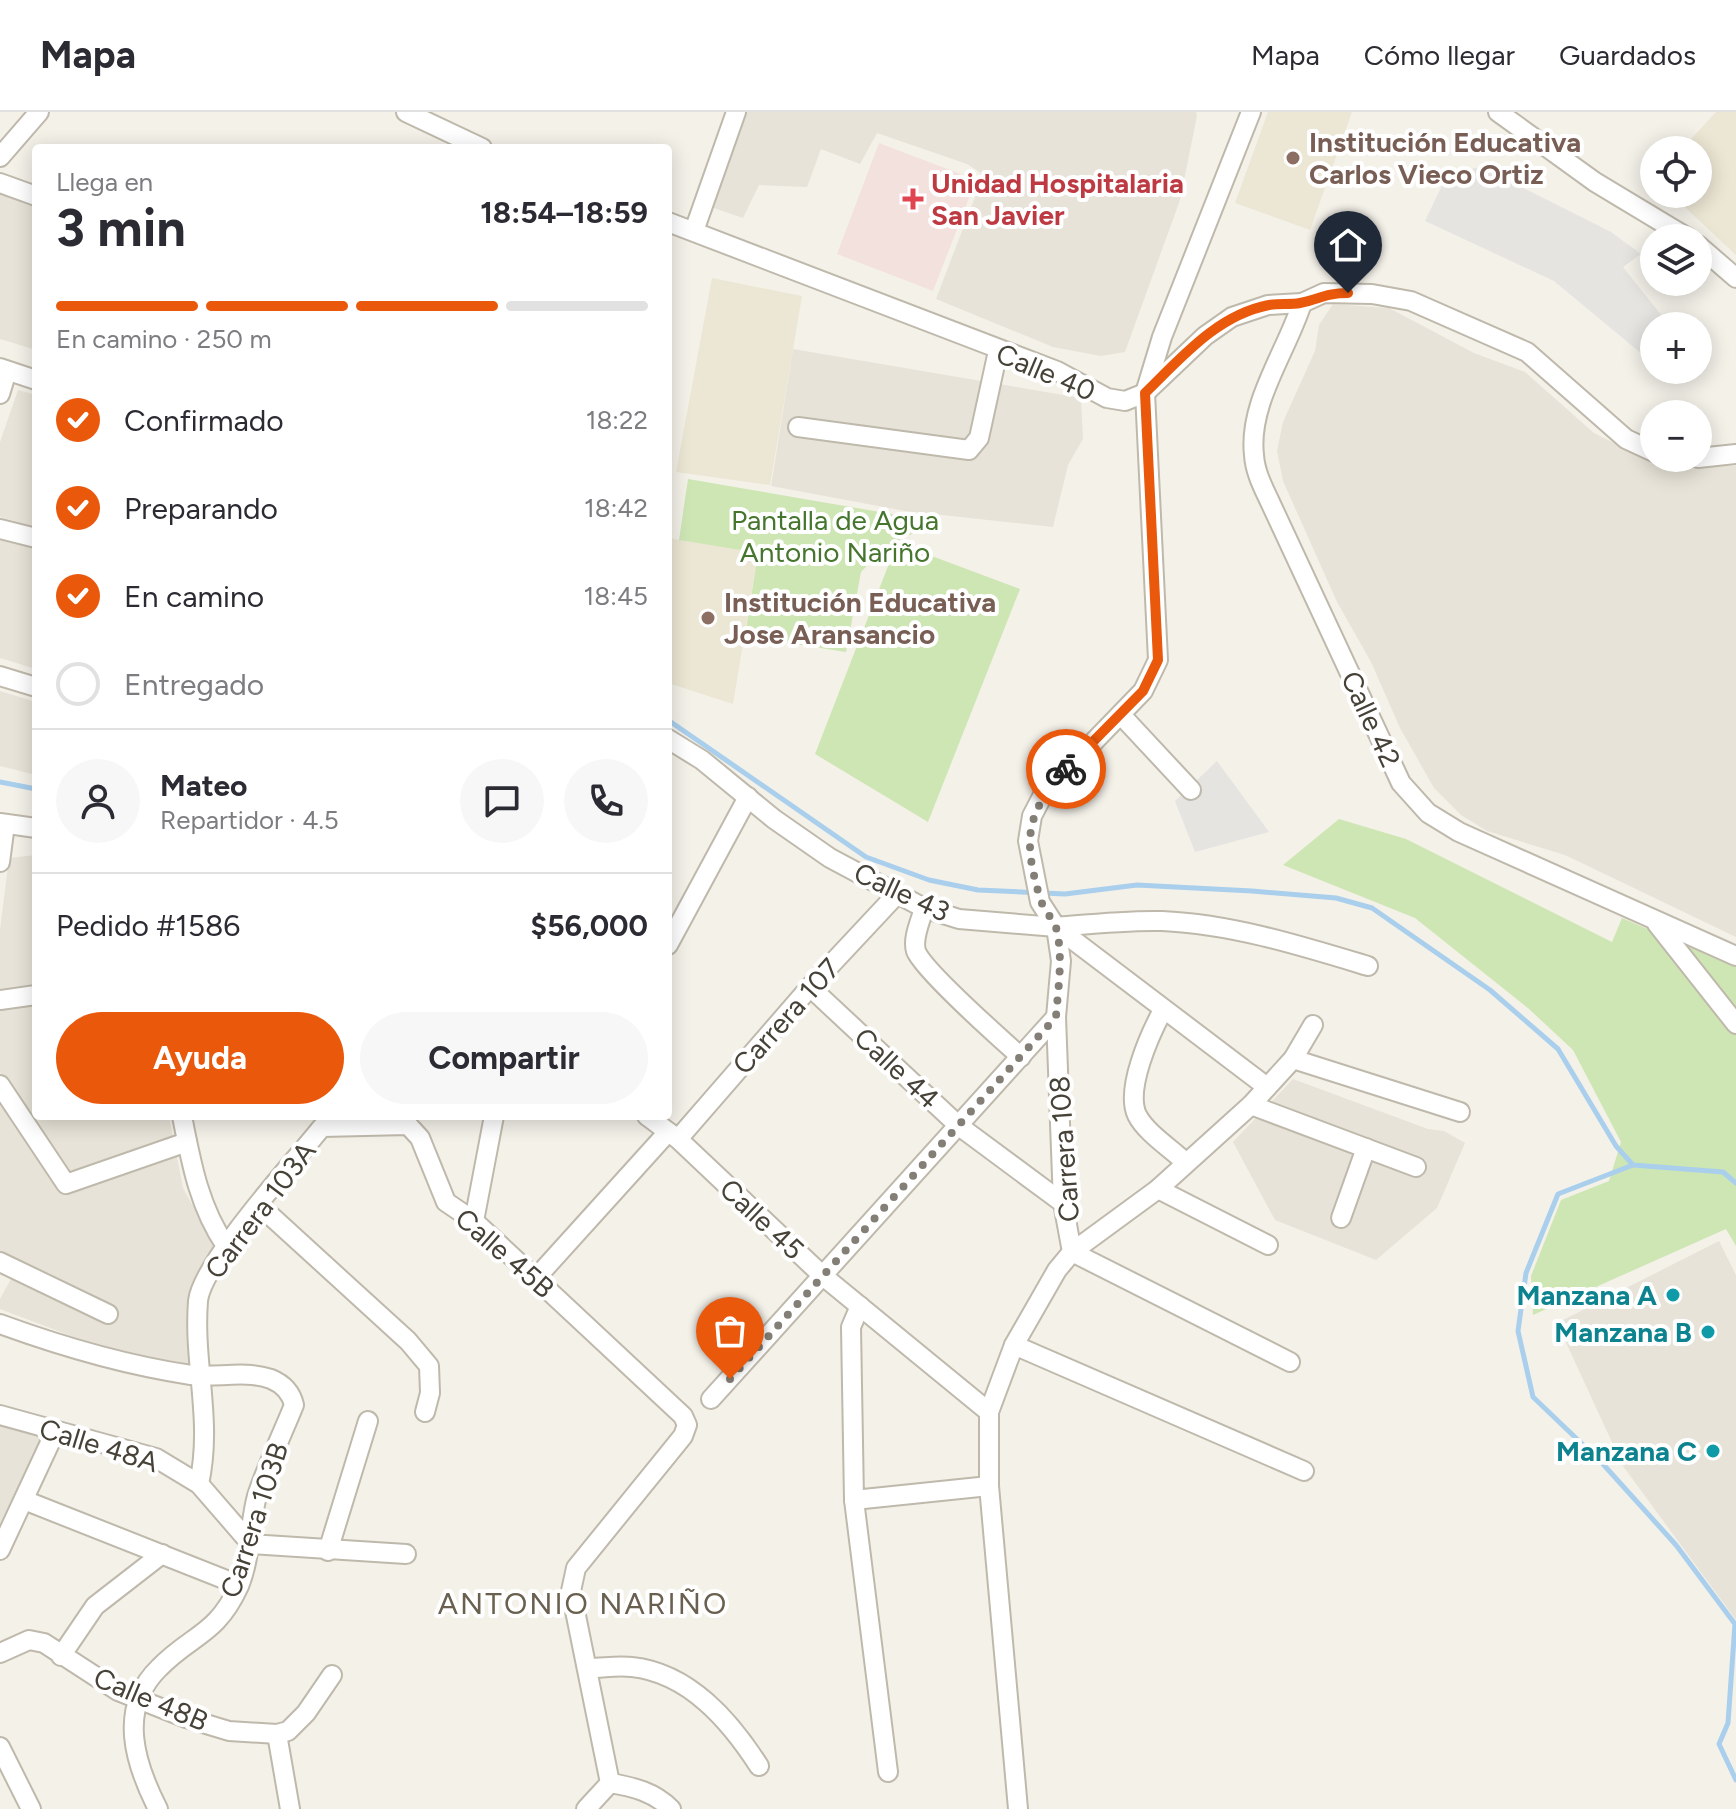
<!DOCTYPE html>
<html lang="es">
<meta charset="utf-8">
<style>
body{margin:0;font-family:Figtree,sans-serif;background:#f7f7f7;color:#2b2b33;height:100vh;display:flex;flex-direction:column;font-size:30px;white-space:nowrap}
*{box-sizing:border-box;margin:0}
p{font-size:26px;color:#7c7c81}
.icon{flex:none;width:44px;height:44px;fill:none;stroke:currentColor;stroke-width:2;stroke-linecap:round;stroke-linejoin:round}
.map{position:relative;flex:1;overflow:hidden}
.drawer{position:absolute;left:32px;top:32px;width:640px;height:976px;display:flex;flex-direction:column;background:#fff;border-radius:8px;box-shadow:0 4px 20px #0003}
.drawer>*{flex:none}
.buttons{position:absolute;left:1640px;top:24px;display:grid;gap:16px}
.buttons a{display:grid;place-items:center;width:72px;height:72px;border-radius:50%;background:#fff;box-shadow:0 4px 20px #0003;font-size:40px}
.pin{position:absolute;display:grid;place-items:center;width:68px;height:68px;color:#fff;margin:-82px -34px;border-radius:50% 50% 50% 0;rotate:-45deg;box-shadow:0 0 8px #0007}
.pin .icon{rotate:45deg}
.courier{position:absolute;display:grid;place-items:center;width:80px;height:80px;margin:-40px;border:6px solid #ea580c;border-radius:50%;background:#fff;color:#222;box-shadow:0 2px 10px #0007}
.overview em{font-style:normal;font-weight:700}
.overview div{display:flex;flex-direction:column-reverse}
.overview{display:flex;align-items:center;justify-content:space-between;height:136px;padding:0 24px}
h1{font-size:52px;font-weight:700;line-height:60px}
.bar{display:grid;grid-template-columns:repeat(4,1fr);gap:12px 8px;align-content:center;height:96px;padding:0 24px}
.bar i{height:10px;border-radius:6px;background:#e1e1e2}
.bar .selected{background:#ea580c}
.bar p{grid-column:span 4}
.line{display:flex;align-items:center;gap:20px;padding:0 24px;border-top:2px solid #e1e1e2}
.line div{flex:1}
.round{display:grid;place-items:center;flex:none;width:84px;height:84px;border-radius:42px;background:#f7f7f7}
ol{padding:0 24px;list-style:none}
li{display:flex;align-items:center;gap:24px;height:88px}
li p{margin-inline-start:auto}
li .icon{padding:8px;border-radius:50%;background:#ea580c;color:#fff;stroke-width:4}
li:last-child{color:#7c7c81}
li i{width:44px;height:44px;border:4px solid #e1e1e2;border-radius:50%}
.button{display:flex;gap:16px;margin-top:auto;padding:16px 24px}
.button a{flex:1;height:92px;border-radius:48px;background:#ea580c;color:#fff;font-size:32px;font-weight:700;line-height:92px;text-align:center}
.button a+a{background:#f7f7f7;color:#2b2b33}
header{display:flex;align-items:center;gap:48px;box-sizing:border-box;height:112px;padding:0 40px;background:#fff;border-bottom:2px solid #e1e1e2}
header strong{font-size:38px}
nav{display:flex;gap:44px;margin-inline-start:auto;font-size:28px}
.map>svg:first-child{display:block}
</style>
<header>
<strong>Mapa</strong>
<nav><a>Mapa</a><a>Cómo llegar</a><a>Guardados</a></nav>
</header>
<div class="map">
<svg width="1736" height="1697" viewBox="0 0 1736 1697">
<rect width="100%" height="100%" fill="#f4f1e9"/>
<g fill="#e7e3d8">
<polygon points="747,0 1196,0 1197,4 1180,88 1125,240 1101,244 1053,235 936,187 977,80 981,61 967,52 877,21 860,52 821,37 807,75 759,73 743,106 702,92 723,38"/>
<polygon points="0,80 36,93 36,238 0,227"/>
<polygon points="1333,192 1389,196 1474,241 1525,260 1594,321 1638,343 1667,352 1736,354 1736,825 1565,743 1487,719 1461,703 1434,676 1400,616 1371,550 1337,490 1283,369 1277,339 1283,310 1315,239 1319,213"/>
<polygon points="793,237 1081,286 1083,327 1068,353 1053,415 905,399 771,374"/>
<polygon points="18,278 36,283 36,415 0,405 0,330"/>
<polygon points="0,426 36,436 36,557 0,546"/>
<polygon points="0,579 36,590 36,663 0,654"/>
<polygon points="36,743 36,875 0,880 0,818 9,746"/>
<polygon points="36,893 36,1004 169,1004 183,1076 216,1136 195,1254 140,1250 0,1197 0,1187 18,1154 0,1158 0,982 67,1069 0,960 0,898"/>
<polygon points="1293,967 1428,1017 1444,1019 1465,1031 1437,1096 1376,1148 1275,1108 1233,1030"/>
<polygon points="1719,1129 1736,1163 1736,1508 1623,1354 1557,1211"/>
<polygon points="0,1311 42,1326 0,1412"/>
</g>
<g fill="#ece6d4">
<polygon points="1268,0 1352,0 1310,118 1235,91"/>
<polygon points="1716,0 1736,0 1736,143 1671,82 1698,82 1698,38 1681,38"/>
<polygon points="712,166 802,184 770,373 676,360"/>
<polygon points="668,426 758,441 733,592 668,571"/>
</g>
<polygon fill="#f3e1de" points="879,31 976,68 933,179 837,142"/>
<g fill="#cee6b4">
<polygon points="688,367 938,410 886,434 861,460 846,540 745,524 758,441 679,428"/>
<polygon points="897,431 1020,477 928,710 815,642"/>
<polygon points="1339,707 1406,727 1612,830 1622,806 1736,855 1736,1134 1726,1117 1533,1203 1531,1164 1561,1088 1609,1069 1621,1030 1573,938 1529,897 1415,806 1283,753"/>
</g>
<g fill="#e5e4e1">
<polygon points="1482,55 1611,120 1641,142 1623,155 1670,214 1654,214 1654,252 1554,169 1425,109 1448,61"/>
<polygon points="1217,649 1269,720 1195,740 1175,689"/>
</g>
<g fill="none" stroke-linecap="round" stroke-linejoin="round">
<g stroke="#a9cfed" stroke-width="5">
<polyline points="668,608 866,745 929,768 978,778 1065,782 1137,773 1252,779 1336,786 1372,796 1490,878 1558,937 1616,1034 1633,1053 1723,1060 1736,1071"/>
<polyline points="0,670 36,677"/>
<polyline points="1633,1053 1558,1082 1526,1161 1518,1219 1533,1285 1602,1351 1676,1433 1735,1512 1728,1611 1719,1632 1736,1668"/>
</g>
<g stroke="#bfb9ac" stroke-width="22">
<g id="minor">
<polyline points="406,0 482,36"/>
<polyline points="1251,0 1162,225 1145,281 1158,548 1143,579 1044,681 1032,704 1028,729 1040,790 1056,815 1061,849 1056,905 1063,1091 1072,1140 1290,1250"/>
<polyline points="1498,0 1595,70 1688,126"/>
<polyline points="0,45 39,0"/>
<polyline points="0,71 36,84"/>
<polyline points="668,110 1057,259 1107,286 1125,289 1145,281 1205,224 1232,205 1268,193 1302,191 1324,181 1372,182 1411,189 1527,240 1626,327 1654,340"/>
<polyline points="694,119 736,0"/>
<polyline points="1698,133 1736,166"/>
<path d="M1302,191c-15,48 -54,100 -48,152 1,17 9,32 16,47l131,281 27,30 31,19 277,124"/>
<polyline points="0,256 36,268"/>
<polyline points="0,282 7,259"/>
<polyline points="798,315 969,338 979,326 998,239"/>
<polyline points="1698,346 1736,342"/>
<polyline points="0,417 36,426"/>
<polyline points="0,564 36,575"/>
<polyline points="1122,604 1191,678"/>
<polyline points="668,627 702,648 774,707 830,746 924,796 959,807 1056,815 1267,975"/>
<polyline points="0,711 36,716"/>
<polyline points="0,750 5,712"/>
<path d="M924,796c-3,12 -12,30 -8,43 7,19 85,88 105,106"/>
<polyline points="1657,812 1736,912"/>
<path d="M1056,815c35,-3 71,-7 106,-6 70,3 140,25 206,45"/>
<polyline points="668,833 748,685"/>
<polyline points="810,875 959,1014 1063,1091"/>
<polyline points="0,888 36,883"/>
<path d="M1163,898c-13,24 -38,79 -26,105 9,18 35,34 49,48"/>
<polyline points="1293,947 1460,1000"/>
<polyline points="0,973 66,1072 187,1030"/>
<polyline points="1251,993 1416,1055"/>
<path d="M182,1004c9,46 17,91 44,130"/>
<polyline points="647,1004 678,1027 823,1164 989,1300"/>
<polyline points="678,1027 810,875 897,782"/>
<polyline points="1158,1077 1268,1133"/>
<polyline points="260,1094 408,1229 429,1254 430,1281 425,1300"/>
<polyline points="1341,1106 1366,1036"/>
<polyline points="474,1109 494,1004"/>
<polyline points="0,1150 108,1202"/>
<polyline points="536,1166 668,1020"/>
<polyline points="860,1194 851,1215 854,1388 989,1374"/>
<path d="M0,1212c63,23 124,41 191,51 26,3 54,-5 80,4 12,5 20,13 23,26 -12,30 -27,60 -37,91 -8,29 -6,61 -18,90 -23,50 -47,48 -80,82 -42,41 -24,96 -1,141"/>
<polyline points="1014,1233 1304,1359"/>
<polyline points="711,1287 1056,905"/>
<polyline points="0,1303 156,1346 199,1372 251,1432 406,1442"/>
<path d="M199,1372c14,-64 -6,-120 -1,-183 4,-38 96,-139 124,-174l86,-2 12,13 26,64 28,19 209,195 4,9 -4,11 -107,132 -5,23 39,192"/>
<polyline points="24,1388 239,1473"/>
<polyline points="854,1388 888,1660"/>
<polyline points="0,1438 55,1320"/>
<polyline points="328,1439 368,1309"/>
<polyline points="0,1541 29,1528 44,1531 118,1579 186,1606 229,1619 277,1622 288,1619 306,1601 332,1563"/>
<polyline points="61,1544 95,1494 162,1442"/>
<path d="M589,1556c14,0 29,-3 43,-1 57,6 98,54 127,99"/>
<polyline points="277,1622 290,1697"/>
<polyline points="0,1635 31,1697"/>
<path d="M610,1671c24,4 44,9 61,26"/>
<polyline points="586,1697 610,1671"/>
<polyline points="1018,1697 989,1374 989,1300 1014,1233 1057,1158 1072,1140 1158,1077 1251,993 1293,947 1313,913"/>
</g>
</g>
<use href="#minor" stroke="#fff" stroke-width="18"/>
</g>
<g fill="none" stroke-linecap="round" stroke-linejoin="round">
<path stroke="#847f76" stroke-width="8" stroke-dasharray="0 14.4" d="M730,1267l326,-362c2,-28 7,-58 1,-86 -3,-12 -14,-21 -17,-33 -17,-57 -15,-85 26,-129"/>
<path stroke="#ea580c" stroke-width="10" d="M1066,657l77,-78 15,-31 -13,-267c36,-35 72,-78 124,-88 10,-2 21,0 31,-2 20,-4 25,-10 48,-10"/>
</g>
<g fill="#8d6e63" stroke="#fff" stroke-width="3">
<circle cx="1293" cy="46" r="8"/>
<circle cx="708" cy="506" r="8"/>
</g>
<path fill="#e0444e" stroke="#fff" stroke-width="3" d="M909 75h8v8h8v8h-8v8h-8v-8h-8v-8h8z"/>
<g fill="#0f9aa8" stroke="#fff" stroke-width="3">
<circle cx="1673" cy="1183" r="8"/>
<circle cx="1708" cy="1220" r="8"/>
<circle cx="1713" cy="1339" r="8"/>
</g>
<g text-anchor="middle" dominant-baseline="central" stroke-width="8" stroke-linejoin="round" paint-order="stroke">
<g font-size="28" font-weight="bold" fill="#785e54" stroke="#fff" text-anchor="start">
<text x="1309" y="30">Institución Educativa<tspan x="1309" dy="32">Carlos Vieco Ortiz</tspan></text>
<text x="724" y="490">Institución Educativa<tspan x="724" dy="32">Jose Aransancio</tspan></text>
</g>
<g font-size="28" font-weight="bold" fill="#be3a42" stroke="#fff" text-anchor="start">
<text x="931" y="71">Unidad Hospitalaria<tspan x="931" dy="32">San Javier</tspan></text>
</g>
<g font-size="28" fill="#474238" stroke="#fff">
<text transform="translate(1046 260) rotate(23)">Calle 40</text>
<text transform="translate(1371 607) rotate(65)">Calle 42</text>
<text transform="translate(902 780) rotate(25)">Calle 43</text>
<text transform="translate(786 904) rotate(-48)">Carrera 107</text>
<text transform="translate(897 956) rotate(43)">Calle 44</text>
<text transform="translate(1064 1037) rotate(-94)">Carrera 108</text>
<text transform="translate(260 1098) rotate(-53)">Carrera 103A</text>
<text transform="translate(762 1107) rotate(43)">Calle 45</text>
<text transform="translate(505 1141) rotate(41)">Calle 45B</text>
<text transform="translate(99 1333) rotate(17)">Calle 48A</text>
<text transform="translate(254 1408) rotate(-72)">Carrera 103B</text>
<text transform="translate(151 1587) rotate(23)">Calle 48B</text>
</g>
<g font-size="28" fill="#46762e" stroke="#fff">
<text x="835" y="408">Pantalla de Agua<tspan x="835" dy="32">Antonio Nariño</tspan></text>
</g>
<g font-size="28" font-weight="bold" fill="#0d838f" stroke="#fff" text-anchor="end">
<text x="1657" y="1183">Manzana A</text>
<text x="1692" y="1220">Manzana B</text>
<text x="1697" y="1339">Manzana C</text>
</g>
<g font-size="30" letter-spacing="2" fill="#696050" stroke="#fff">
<text x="583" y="1491">ANTONIO NARIÑO</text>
</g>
</g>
</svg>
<div class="buttons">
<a><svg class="icon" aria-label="locate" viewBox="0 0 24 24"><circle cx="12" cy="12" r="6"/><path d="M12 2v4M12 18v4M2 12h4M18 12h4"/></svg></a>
<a><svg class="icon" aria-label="layers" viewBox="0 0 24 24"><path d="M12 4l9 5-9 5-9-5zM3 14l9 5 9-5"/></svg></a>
<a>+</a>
<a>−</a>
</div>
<div class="pin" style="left:730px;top:1267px;background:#ea580c"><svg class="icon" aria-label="bag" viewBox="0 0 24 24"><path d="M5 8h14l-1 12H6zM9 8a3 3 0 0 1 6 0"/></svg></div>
<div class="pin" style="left:1348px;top:181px;background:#1f2937"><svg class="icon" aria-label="home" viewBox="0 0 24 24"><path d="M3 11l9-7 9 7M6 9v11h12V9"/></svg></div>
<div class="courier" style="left:1066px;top:657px"><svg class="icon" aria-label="bike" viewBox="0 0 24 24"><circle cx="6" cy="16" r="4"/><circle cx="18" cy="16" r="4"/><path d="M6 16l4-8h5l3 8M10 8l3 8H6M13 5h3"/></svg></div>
<section class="drawer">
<div class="overview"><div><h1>3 min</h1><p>Llega en</p></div><em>18:54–18:59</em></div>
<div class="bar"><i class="selected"></i><i class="selected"></i><i class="selected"></i><i></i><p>En camino · 250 m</p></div>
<ol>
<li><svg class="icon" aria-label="check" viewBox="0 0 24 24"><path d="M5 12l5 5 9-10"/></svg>Confirmado<p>18:22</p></li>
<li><svg class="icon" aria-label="check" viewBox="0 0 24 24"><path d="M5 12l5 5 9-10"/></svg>Preparando<p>18:42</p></li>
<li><svg class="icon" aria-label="check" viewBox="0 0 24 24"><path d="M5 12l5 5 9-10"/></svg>En camino<p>18:45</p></li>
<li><i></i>Entregado</li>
</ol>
<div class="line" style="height:144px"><a class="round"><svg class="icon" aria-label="person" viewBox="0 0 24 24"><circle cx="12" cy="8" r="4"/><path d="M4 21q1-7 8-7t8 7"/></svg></a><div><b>Mateo</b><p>Repartidor · 4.5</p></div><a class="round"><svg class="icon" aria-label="chat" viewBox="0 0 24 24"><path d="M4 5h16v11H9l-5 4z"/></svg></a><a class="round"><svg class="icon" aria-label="phone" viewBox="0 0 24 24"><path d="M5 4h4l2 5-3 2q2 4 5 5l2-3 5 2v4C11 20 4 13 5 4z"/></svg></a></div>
<div class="line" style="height:104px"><div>Pedido #1586</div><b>$56,000</b></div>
<div class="button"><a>Ayuda</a><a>Compartir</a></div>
</section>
</div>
